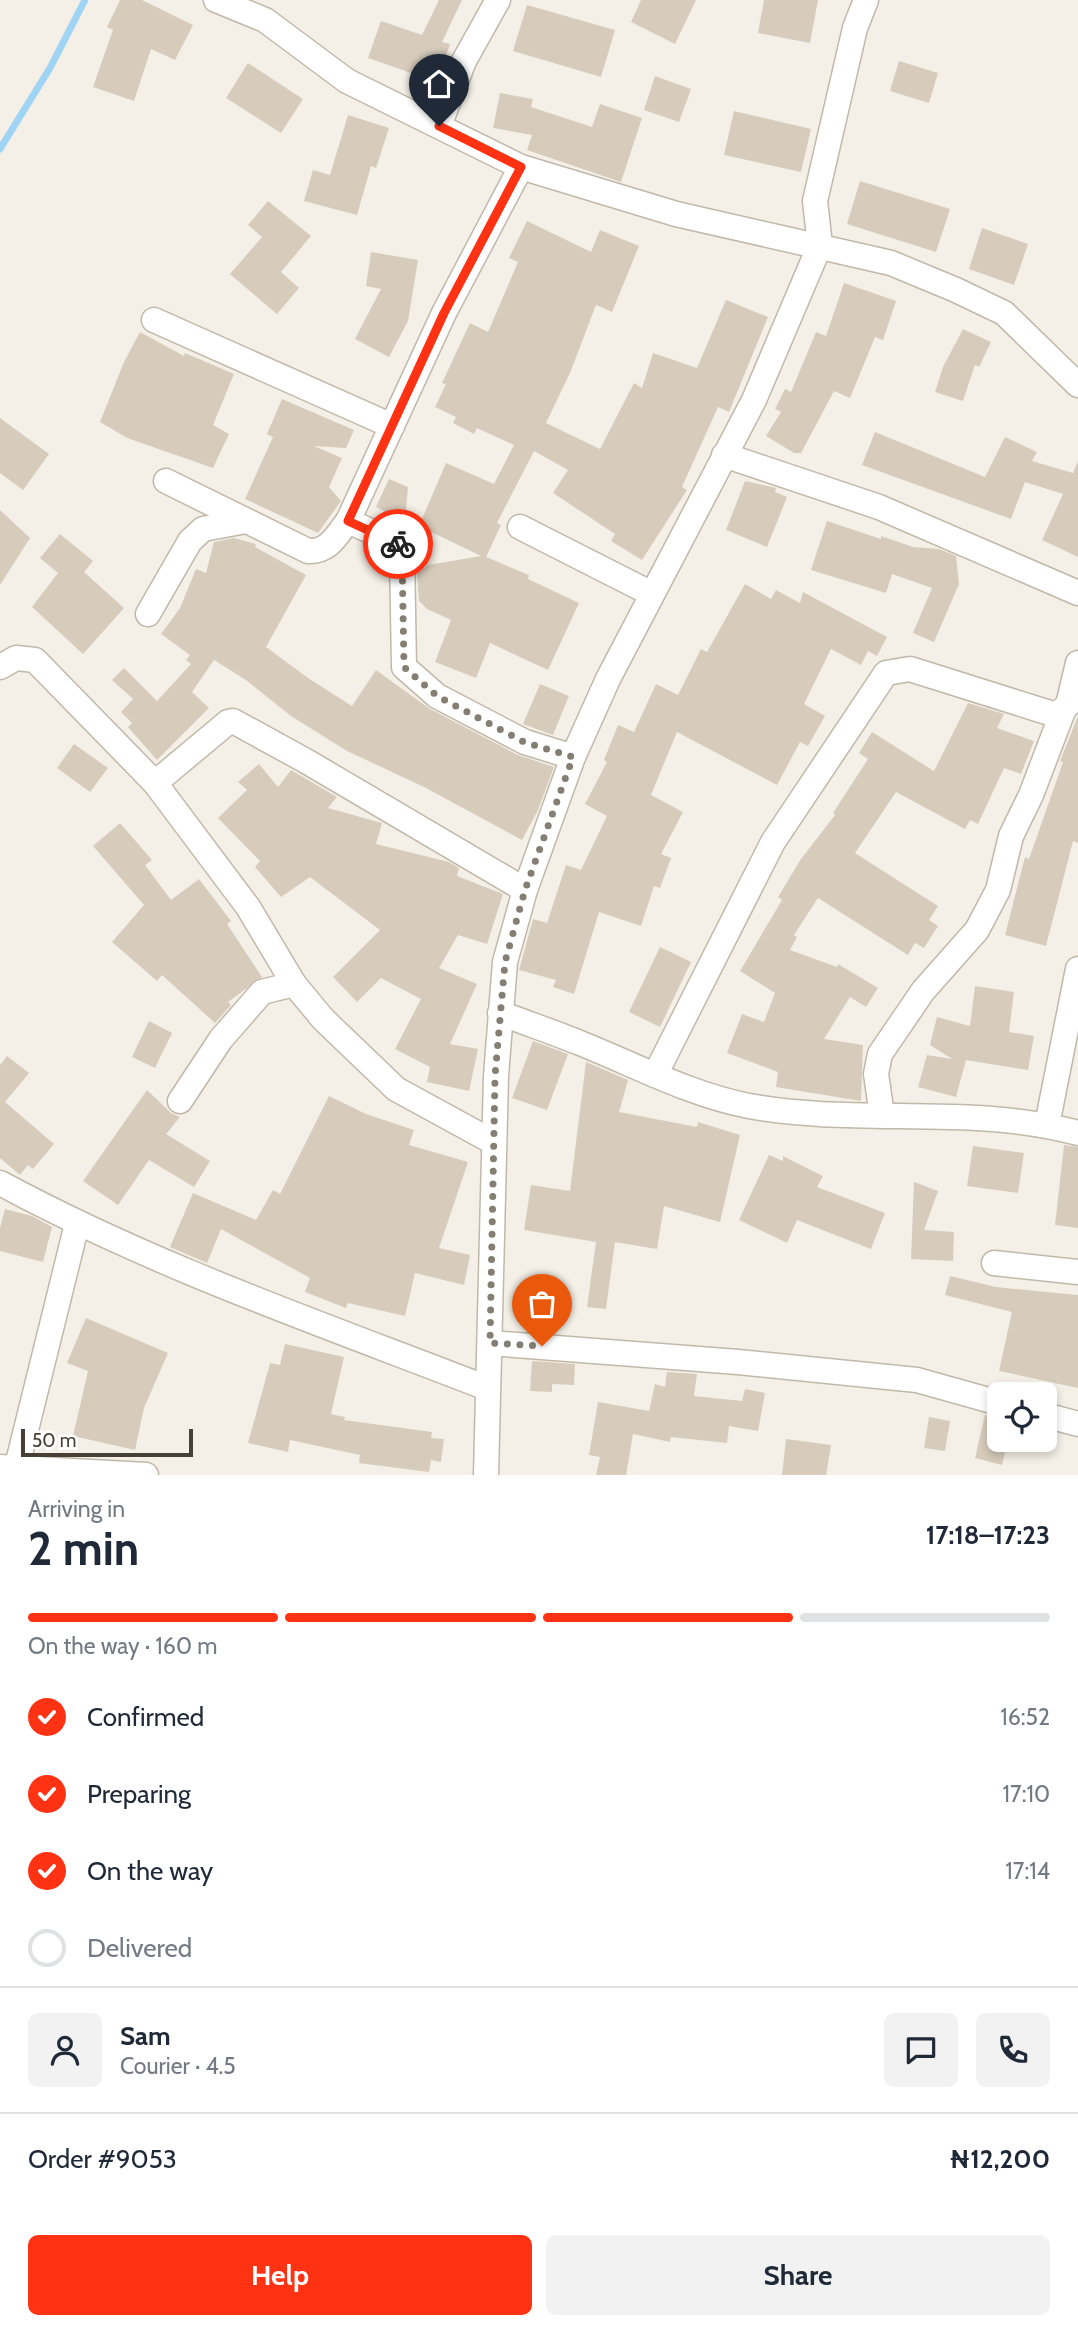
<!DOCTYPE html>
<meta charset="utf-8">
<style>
body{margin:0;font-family:Cabin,sans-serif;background:#f2f2f3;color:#1f2937;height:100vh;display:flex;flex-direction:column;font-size:26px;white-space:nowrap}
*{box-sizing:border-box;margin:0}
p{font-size:23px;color:#747a83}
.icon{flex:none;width:38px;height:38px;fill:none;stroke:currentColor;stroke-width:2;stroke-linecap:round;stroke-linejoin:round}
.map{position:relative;height:1475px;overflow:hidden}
.details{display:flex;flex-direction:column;background:#fff;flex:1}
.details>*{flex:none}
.fabs{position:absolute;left:987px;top:1382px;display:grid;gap:14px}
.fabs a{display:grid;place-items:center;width:70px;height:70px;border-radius:10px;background:#fff;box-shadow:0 4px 10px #0003;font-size:35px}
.scale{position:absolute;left:21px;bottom:18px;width:172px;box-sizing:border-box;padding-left:7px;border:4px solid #484035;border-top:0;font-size:19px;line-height:24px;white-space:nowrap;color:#484035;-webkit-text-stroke:5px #fff;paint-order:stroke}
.pin{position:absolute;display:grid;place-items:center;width:60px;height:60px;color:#fff;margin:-72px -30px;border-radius:50% 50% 50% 0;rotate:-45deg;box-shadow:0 0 7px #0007}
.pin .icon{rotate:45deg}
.courier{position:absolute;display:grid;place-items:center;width:70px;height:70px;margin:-35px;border:5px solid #ff3314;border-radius:50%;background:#fff;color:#222;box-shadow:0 2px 9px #0007}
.summary em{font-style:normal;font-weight:700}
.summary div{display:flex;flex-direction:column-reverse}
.summary{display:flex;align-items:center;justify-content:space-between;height:119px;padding:0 28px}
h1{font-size:46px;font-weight:700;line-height:52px}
.bar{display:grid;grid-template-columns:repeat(4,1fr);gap:10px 7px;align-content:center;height:84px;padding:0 28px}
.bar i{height:9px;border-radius:5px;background:#e0e1e3}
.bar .active{background:#ff3314}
.bar p{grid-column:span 4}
.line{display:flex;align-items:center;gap:18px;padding:0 28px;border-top:2px solid #e0e1e3}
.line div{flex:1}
.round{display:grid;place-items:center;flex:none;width:74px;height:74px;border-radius:10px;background:#f2f2f3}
ol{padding:0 28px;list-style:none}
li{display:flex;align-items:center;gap:21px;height:77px}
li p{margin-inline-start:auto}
li .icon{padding:7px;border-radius:50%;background:#ff3314;color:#fff;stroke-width:4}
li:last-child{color:#747a83}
li i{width:38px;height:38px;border:4px solid #e0e1e3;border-radius:50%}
.cta{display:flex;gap:14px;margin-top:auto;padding:14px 28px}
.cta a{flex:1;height:80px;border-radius:10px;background:#ff3314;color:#fff;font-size:28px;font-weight:700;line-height:80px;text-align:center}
.cta a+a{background:#f2f2f3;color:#1f2937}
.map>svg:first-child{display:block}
</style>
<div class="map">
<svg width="1078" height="1475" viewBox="0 0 1078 1475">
<rect width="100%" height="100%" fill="#f4f0e7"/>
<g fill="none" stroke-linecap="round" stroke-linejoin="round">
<polyline stroke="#a0d4f5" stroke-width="7" points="0,149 50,68 85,0"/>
</g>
<g fill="#d7ccbc">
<polygon points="120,0 142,0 193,25 175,60 151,49 134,101 93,87 113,30 107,27"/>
<polygon points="439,0 462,0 442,42 450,44 437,82 368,58 381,21 422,35"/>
<polygon points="641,0 696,0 675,44 631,22"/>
<polygon points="764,0 818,0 810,43 758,33"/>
<polygon points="527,5 615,30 601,77 513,51"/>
<polygon points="899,61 938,73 929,103 890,91"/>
<polygon points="248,63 303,99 281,133 226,98"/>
<polygon points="655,76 691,89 679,122 644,110"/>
<polygon points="500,93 533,99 531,107 592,127 600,104 642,118 621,182 527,150 532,135 493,128"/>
<polygon points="734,111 811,129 801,172 724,155"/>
<polygon points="348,115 389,128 376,168 371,166 357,215 304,201 313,170 330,175"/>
<polygon points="860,181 950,209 936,252 847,224"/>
<polygon points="268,201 311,236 281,272 299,288 277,314 230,274 262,237 248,225"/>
<polygon points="527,221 591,252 600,230 639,246 612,312 596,305 570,373 546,423 600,449 634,383 642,388 653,353 697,368 726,300 768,317 729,412 718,407 682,487 687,490 642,560 611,541 615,534 553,493 568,470 534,451 497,523 501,525 486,557 529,575 528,579 579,603 548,670 490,643 476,678 435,662 451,620 427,609 419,601 417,574 428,565 481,556 419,526 446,463 494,484 514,445 477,428 474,434 453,423 456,417 435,407 446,384 442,383 470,323 488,332 518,262 509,258"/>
<polygon points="982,228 1028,244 1014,285 969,269"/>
<polygon points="371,252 418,260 408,321 389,357 355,339 381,289 366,286"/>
<polygon points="844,283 896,301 883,340 875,337 850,398 834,391 801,453 794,453 766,436 781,412 775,409 785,389 791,392 816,332 826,336"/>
<polygon points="963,329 991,342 979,367 975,365 963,401 935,392 943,367"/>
<polygon points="140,332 184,356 185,353 234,374 213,425 229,434 213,468 127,438 100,422 124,362"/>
<polygon points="282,399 354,430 346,448 314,446 342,458 329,487 341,501 318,533 245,499 273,437 267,434"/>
<polygon points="0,418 49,454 23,490 0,473"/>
<polygon points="875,432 985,477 1005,437 1037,452 1032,461 1073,473 1078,461 1078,557 1042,540 1063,494 1025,482 1011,519 862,465"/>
<polygon points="389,479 408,487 405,521 376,507"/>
<polygon points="745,481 776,488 775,492 787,497 767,547 726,530"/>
<polygon points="0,510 30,538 0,585"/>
<polygon points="827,521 881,539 881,536 913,547 939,549 956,556 959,584 934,642 913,633 932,588 892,574 886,593 811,570"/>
<polygon points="60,534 93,561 84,572 124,608 83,654 32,607 58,573 40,558"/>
<polygon points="234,538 256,544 255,547 306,575 266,647 308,678 352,706 376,670 430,709 518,755 554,767 538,810 522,840 424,787 347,751 291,716 246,680 214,660 192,692 209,708 157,760 128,727 132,723 121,712 133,699 112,680 124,668 157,701 191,664 186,660 190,655 161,634 180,608 196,569 206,573 214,542"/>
<polygon points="745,584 771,599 776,590 800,603 803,592 887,637 877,656 868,651 861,665 831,649 804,704 825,716 808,746 800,742 777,785 677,732 651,795 683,812 661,854 671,858 660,888 654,886 641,926 599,912 574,994 553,987 556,980 519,970 533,919 547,923 566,865 581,870 607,816 585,804 607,762 604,760 618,725 634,732 656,684 678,695 701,649 707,652"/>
<polygon points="540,684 569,696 553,735 523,724"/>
<polygon points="968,703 1004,714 997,728 1034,741 1021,774 1004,768 978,824 970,820 965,829 896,792 855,853 938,906 929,920 938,926 924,948 915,943 908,955 818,898 794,935 797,937 790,950 837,967 838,964 878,988 866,1007 850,997 824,1039 863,1045 861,1101 776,1087 778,1072 727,1053 742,1014 764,1022 775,993 740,971 782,900 778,897 801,859 835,815 833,813 868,759 859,753 872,732 934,771"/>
<polygon points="1078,716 1078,843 1073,841 1046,946 1005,935 1025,857 1029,859 1063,762 1060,761"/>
<polygon points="74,744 108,768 90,792 57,768"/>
<polygon points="259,764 278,787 291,770 337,797 328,808 382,823 376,844 449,862 459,868 457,876 503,894 487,944 458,935 439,968 477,984 450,1044 478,1049 469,1091 427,1082 430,1067 395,1049 421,999 381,978 357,1002 333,977 380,930 310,877 281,897 255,867 260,861 218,818 247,790 238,782"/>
<polygon points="120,823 152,860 145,865 171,900 199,879 231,921 227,924 262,977 228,1002 231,1005 215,1023 162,975 157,981 112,942 144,905 93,846"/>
<polygon points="660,947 691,962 660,1027 629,1012"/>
<polygon points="975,986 1014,992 1009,1032 1034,1036 1028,1070 966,1060 956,1097 918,1087 927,1055 952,1059 930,1045 937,1017 970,1026"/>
<polygon points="149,1021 172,1033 155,1068 132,1057"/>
<polygon points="533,1041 568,1054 547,1110 512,1098"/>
<polygon points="7,1056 29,1073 5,1102 54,1144 33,1169 28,1165 20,1175 0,1158 0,1065"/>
<polygon points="586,1062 628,1080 619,1112 697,1127 698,1122 740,1135 720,1222 664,1206 657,1249 615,1242 606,1309 587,1307 596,1242 524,1230 531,1185 570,1191"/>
<polygon points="147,1090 171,1113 180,1117 166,1134 210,1161 194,1187 149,1160 118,1205 83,1181"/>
<polygon points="329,1096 366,1114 414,1130 409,1145 468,1162 439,1248 470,1255 464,1285 415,1273 405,1316 348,1303 346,1308 305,1292 310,1278 221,1229 207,1263 170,1247 193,1193 256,1220 273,1190 280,1194"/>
<polygon points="1064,1145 1078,1147 1078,1228 1055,1225"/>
<polygon points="973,1146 1024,1153 1018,1193 967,1186"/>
<polygon points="769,1155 783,1161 783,1156 823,1176 817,1187 885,1213 871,1249 797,1220 787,1243 739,1220"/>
<polygon points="914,1182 938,1191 924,1230 954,1232 953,1261 911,1259"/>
<polygon points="5,1209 32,1216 52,1227 43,1262 0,1251 0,1228"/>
<polygon points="950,1276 996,1287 1078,1295 1078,1388 999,1371 1012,1312 945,1295"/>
<polygon points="86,1318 168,1353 144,1408 135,1450 73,1436 88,1371 67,1363"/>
<polygon points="285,1344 344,1357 331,1414 345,1417 344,1420 432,1432 431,1438 444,1439 441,1462 431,1460 429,1472 359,1463 360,1455 290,1440 288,1452 248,1443 270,1363 280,1365"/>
<polygon points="532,1361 575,1364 574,1385 552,1384 552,1392 530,1391"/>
<polygon points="667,1372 697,1374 694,1396 742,1401 745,1389 765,1393 758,1431 729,1426 727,1443 671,1437 670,1442 633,1434 626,1475 596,1475 600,1457 589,1455 598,1402 649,1411 655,1384 665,1387"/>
<polygon points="985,1415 999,1417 999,1440 1008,1440 1002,1465 975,1458"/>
<polygon points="929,1417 950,1421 945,1451 924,1448"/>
<polygon points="786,1439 831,1445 826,1475 782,1475"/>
</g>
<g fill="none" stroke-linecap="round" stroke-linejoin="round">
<g stroke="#c1b8a9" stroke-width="27">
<g id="street">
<polyline points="216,0 265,20 347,81 521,167 676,214 891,263 956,290 1004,313 1078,385"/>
<polyline points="439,126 464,61 498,0"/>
<polyline points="154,320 392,426"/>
<polyline points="724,455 879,507 1078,593"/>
<path d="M166,481l142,70c21,1 28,-15 40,-30l96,-208 77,-146"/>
<polyline points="348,521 399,544 402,553 404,667 437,696 525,742 573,757"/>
<polyline points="520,527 652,594"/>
<polyline points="148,614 190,541 203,529 246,521"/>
<polyline points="0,667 16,658 35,660 155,783 248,907 294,984 323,1019 396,1089 493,1142"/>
<polyline points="155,783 228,722 233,721 306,761 525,890"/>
<path d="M500,1013c26,10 53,19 80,30 55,22 111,52 169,63 108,20 223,-2 329,27"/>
<polyline points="655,1075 773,842 886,673 910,669 1056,715 1068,705 1078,663"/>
<polyline points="180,1101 221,1039 262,992 294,984"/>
<polyline points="882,1115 876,1074 880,1054 923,991 977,930 998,890 1011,836 1031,795 1063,711"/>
<polyline points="1047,1125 1078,969"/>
<path d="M0,1183c156,84 322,141 487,205"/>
<polyline points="994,1263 1078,1272"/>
<polyline points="490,1343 738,1362 917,1380 999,1403"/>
<polyline points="1045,1415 1078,1424"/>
<polyline points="17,1466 77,1224"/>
<polyline points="0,1467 146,1475"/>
<polyline points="486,1475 496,1076 505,962 525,890 573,757 608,679 754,400 820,245 815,201 855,28 866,0"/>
</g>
</g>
<use href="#street" stroke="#fff" stroke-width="24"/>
</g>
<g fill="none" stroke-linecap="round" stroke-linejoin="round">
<polyline stroke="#847e73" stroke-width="7" stroke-dasharray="0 12.6" points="398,544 402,553 404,667 437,696 524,742 573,757 525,890 505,962 495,1076 490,1343 542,1346"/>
<polyline stroke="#ff3314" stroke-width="9" points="398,544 348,521 444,313 521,167 439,126"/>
</g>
</svg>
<div class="fabs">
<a><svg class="icon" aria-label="locate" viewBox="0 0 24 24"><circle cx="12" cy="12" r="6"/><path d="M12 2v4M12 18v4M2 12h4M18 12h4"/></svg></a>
</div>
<div class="scale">50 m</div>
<div class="pin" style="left:542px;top:1346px;background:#ea580c"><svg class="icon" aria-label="bag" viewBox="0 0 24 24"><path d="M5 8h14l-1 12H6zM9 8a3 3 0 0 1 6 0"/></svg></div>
<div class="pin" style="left:439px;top:126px;background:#1f2937"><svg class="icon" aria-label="home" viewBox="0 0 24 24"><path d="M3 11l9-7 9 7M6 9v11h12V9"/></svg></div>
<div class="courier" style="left:398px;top:544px"><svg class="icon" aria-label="bike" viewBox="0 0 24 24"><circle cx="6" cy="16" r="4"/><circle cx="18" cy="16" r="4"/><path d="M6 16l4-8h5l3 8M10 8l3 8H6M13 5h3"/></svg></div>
</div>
<section class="details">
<div class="summary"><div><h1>2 min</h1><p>Arriving in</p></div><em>17:18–17:23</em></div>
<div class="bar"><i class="active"></i><i class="active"></i><i class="active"></i><i></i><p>On the way · 160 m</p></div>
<ol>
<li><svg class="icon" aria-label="check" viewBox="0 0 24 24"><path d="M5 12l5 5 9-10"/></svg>Confirmed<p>16:52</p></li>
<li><svg class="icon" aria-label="check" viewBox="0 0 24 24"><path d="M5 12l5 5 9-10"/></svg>Preparing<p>17:10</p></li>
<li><svg class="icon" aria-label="check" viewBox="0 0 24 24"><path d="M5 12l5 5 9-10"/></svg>On the way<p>17:14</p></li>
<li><i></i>Delivered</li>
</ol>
<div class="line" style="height:126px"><a class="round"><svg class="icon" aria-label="person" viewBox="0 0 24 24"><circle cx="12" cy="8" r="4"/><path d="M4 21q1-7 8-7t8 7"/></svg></a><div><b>Sam</b><p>Courier · 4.5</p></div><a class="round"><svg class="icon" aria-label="chat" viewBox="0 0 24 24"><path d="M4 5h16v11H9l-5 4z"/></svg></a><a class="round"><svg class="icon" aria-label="phone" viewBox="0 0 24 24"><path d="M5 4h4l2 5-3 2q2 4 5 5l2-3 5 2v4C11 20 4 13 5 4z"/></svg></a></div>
<div class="line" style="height:91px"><div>Order #9053</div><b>₦12,200</b></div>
<div class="cta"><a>Help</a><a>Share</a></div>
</section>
